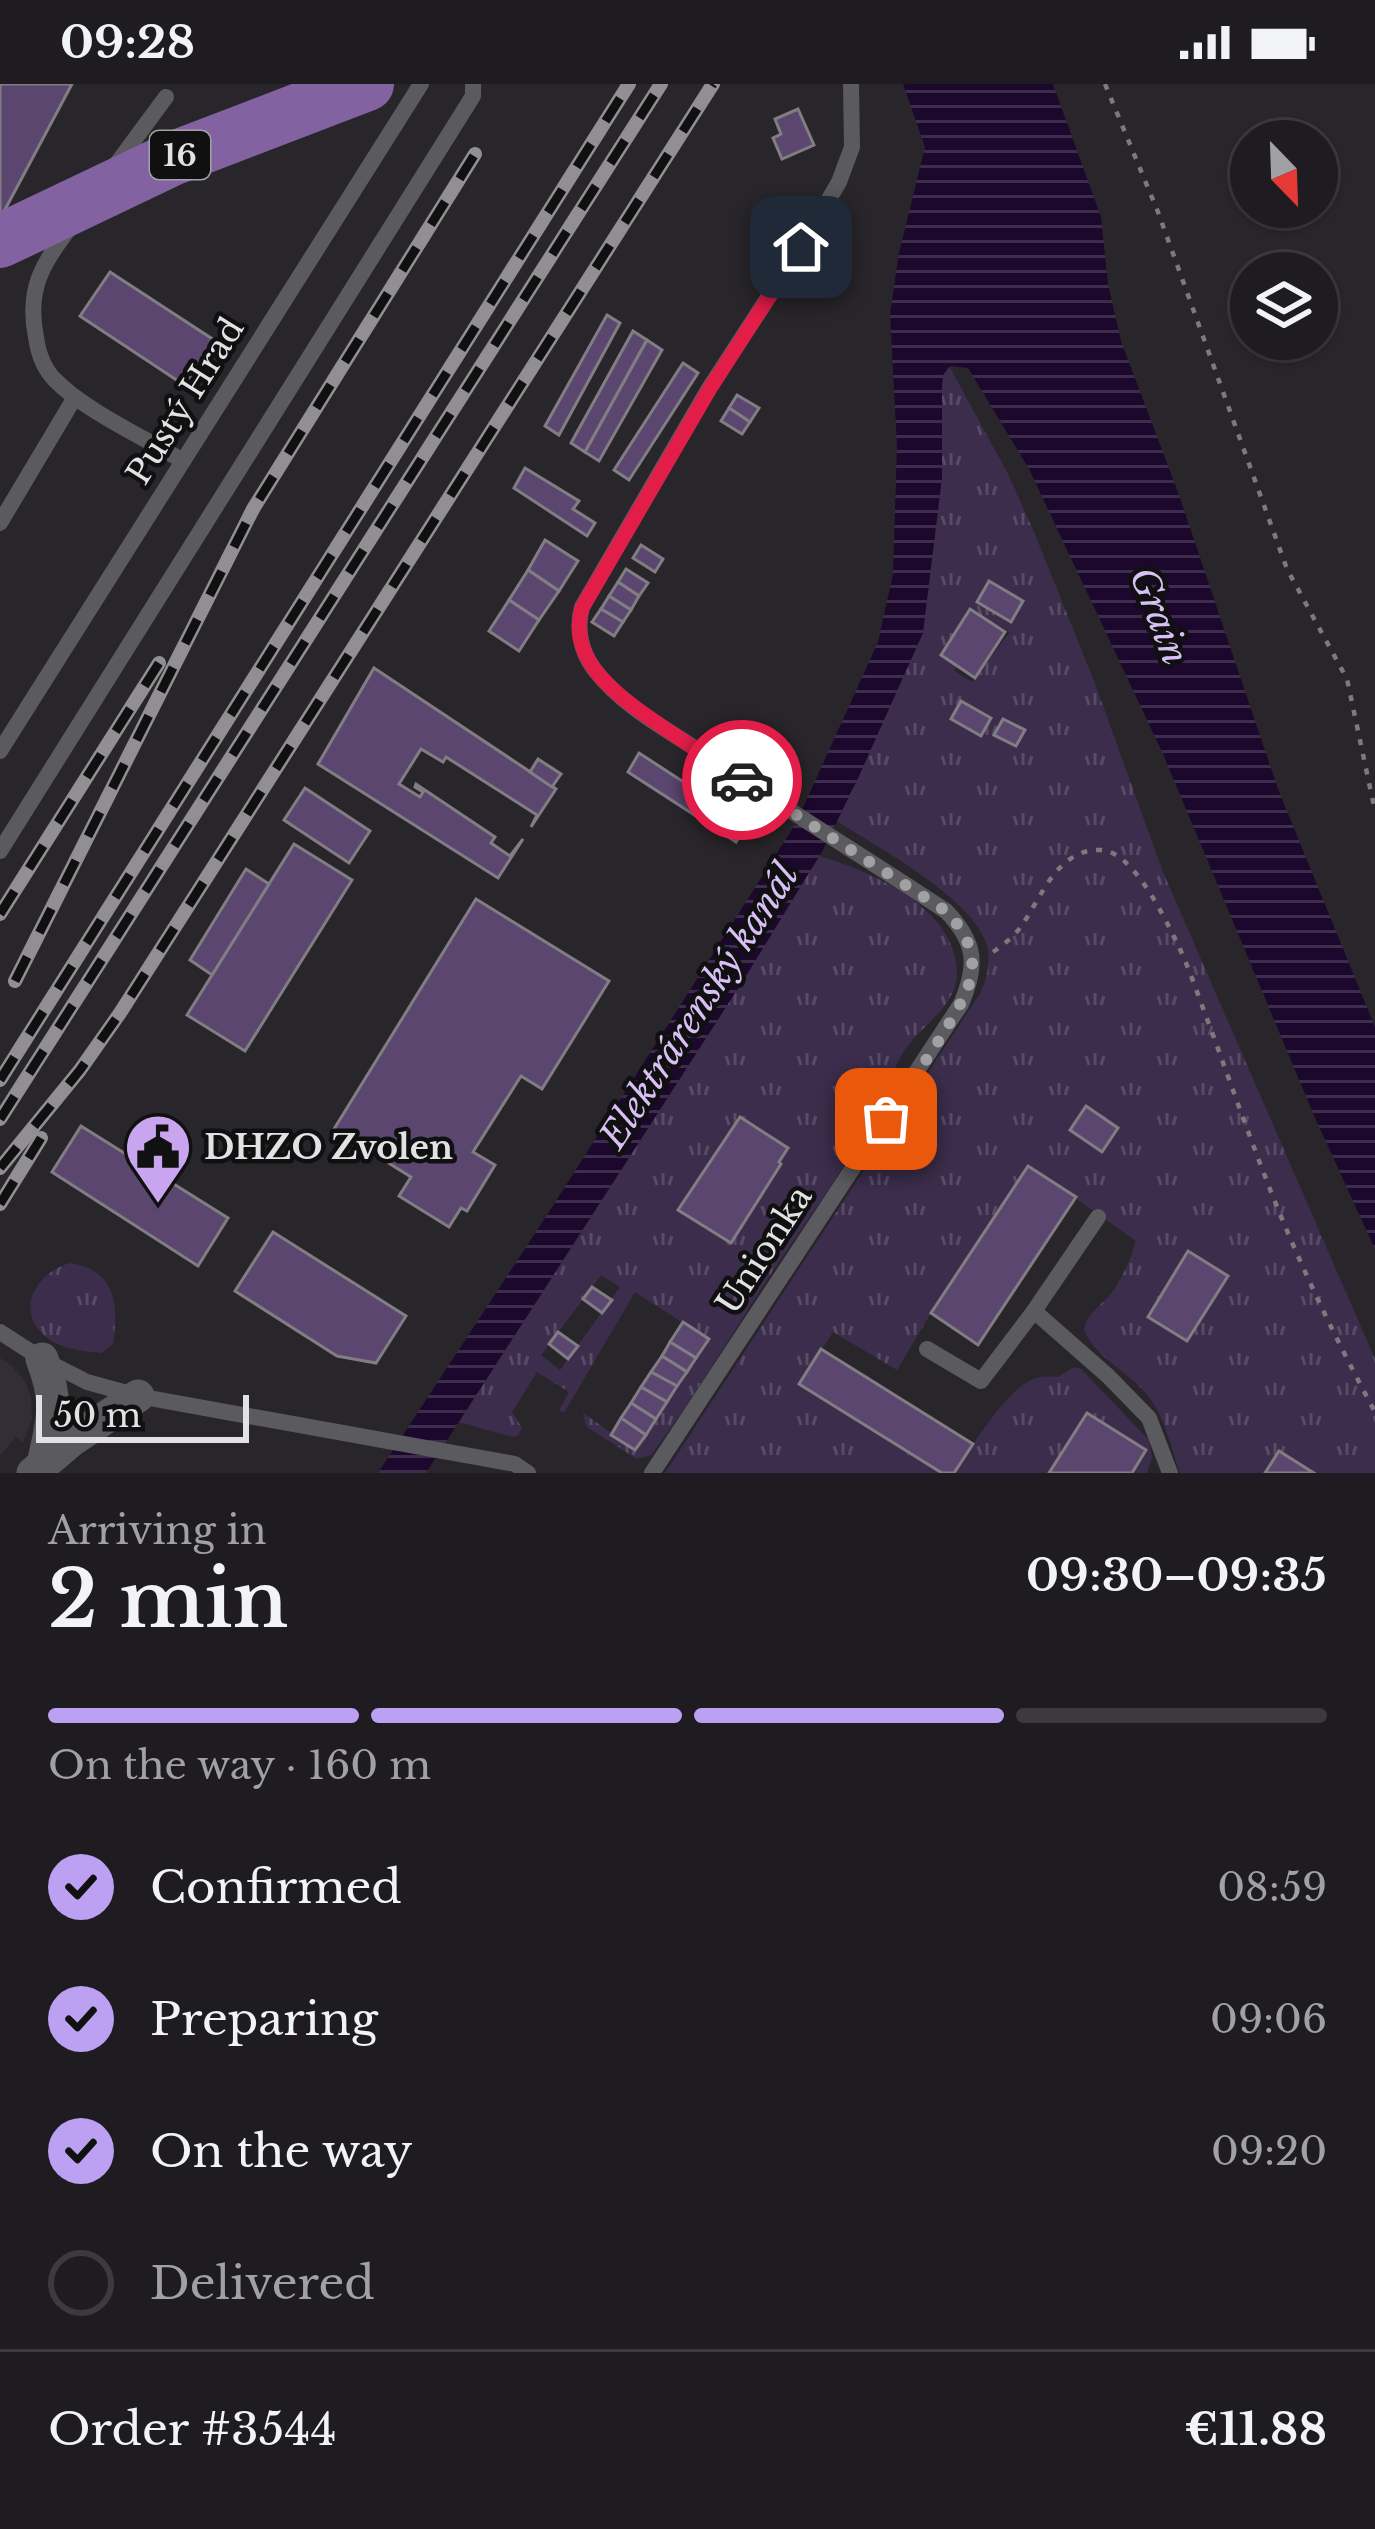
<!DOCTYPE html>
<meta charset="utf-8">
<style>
body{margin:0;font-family:"Libre Baskerville",serif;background:#2b292d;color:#f1f3f6;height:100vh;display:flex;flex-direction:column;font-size:45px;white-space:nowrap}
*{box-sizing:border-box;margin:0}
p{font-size:39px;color:#a1a1a5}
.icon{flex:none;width:66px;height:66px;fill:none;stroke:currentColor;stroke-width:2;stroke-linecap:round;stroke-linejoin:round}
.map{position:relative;height:1389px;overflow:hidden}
.side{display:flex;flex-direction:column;background:#1e1c20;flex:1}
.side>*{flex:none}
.needle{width:78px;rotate:157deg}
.controls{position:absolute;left:1230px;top:36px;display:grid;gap:24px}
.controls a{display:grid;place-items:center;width:108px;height:108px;border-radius:50%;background:#1e1c20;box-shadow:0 3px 9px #0004,0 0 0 3px #3c3a3e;font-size:60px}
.scale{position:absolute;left:36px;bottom:30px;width:213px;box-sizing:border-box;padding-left:12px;border:6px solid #e2e1e3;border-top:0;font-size:33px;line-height:42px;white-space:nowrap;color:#e2e1e3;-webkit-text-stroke:9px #101011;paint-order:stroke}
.pin{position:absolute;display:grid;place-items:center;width:102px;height:102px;color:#fff;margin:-51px;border-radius:24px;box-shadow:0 6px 18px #0006}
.courier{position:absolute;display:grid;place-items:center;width:120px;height:120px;margin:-60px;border:9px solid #e11d48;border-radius:50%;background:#fff;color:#222;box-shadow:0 3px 15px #0007}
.head em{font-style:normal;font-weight:600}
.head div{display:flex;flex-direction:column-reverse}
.head{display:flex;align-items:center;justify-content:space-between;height:204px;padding:0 48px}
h1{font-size:78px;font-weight:600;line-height:90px}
.bar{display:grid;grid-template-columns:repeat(4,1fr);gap:18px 12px;align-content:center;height:144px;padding:0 48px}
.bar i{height:15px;border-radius:9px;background:#3c3a3e}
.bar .on{background:#bca0f2}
.bar p{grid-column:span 4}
.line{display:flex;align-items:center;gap:30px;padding:0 48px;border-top:3px solid #3c3a3e}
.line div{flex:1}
ol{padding:0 48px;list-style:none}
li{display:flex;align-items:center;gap:36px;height:132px}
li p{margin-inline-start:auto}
li .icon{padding:12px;border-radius:50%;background:#bca0f2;color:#111;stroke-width:4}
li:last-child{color:#a1a1a5}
li i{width:66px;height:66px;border:6px solid #3c3a3e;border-radius:50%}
.status{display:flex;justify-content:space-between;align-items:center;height:84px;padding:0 60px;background:#1e1c20;direction:ltr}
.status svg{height:33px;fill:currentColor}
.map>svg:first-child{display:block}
</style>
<div class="status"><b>09:28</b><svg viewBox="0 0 49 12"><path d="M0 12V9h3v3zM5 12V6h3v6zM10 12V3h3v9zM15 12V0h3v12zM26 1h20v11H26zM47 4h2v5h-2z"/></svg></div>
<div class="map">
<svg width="1375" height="1389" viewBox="0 0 1375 1389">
<defs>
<pattern id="grass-tufts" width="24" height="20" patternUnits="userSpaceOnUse" patternTransform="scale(3)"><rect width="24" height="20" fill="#3c2d4c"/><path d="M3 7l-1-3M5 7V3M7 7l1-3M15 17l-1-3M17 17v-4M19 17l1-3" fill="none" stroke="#584b66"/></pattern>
<pattern id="water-rules" width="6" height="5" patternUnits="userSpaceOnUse" patternTransform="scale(3)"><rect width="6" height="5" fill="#1c082d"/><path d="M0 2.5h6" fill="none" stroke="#3d2c4b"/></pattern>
</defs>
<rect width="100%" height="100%" fill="#28262a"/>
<polygon fill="#322e37" points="0,1274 12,1282 26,1299 31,1314 32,1335 23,1359 16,1353 0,1371"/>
<g fill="url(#grass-tufts)" fill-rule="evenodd">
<path d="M949,282l59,108 26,58 60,149 69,191 212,487v114h-61l-35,-22 -14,22h-85c-9,-27 -16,-59 -35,-81 -18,-21 -52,-36 -61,-63 5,-17 14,-21 25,-33 9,-10 26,-43 26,-56l-106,-74 -98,147 -34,57 -64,-38 -33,51 142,90h-277l316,-481c6,-14 10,-30 6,-46 -12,-47 -110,-99 -150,-125l22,-45 83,-298v-90l1,-13zM970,526l40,22 -38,50 -18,-11 3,-6 -16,-11z"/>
<path d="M819,772c52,15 137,52 138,116 0,36 -37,53 -54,81 -11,19 -18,39 -27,58 -31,59 -72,113 -109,169 -38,58 -74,120 -116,175l-14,4 -50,-32 -4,-14 53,37 72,-111 -73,-47 -71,121 -5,-3 10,-18 -32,-20 -25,40 10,16 -4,8 -5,1 -54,-15 287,-446zM740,1033l48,31 -9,14 2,3 -50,78 -53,-33zM601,1191l19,12 -60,83 -19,-15z"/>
<path d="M70,1179c46,7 49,42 43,81l-12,9c-18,-2 -42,-4 -56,-17 -31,-27 -8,-64 25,-73z"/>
<path d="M1074,1283l7,2 68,71 3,18 -5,15h-15l14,-23 -58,-37 -39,60h-95c16,-24 50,-79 75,-92 10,-5 18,-5 29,-4z"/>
</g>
<polygon fill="url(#water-rules)" points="903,0 1053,0 1101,133 1108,200 1121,257 1179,411 1278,705 1375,943 1375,1165 1315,1034 1163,670 1029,385 968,284 950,282 943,291 942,304 942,394 923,549 859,692 823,766 746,892 426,1389 378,1389 547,1131 796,739 878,558 893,490 897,363 890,230 899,169 925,63"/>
<g fill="#5a466f" stroke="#807e83" stroke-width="3">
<polygon points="0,0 72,0 0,135"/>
<polygon points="798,25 814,61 782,75 773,54 781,50 775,35"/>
<polygon points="110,188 214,256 184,301 80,232"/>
<polygon points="607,231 620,239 559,351 545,342"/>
<polygon points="633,247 647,256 585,368 571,359"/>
<polygon points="647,256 662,266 599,377 585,368"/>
<polygon points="683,279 698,289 629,396 614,386"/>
<polygon points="737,311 759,324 750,338 729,324"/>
<polygon points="729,324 750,338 742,350 721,337"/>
<polygon points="525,384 579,417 573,425 595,439 587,452 514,404"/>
<polygon points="545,456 578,477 559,507 528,486"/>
<polygon points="641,461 663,475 655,488 633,474"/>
<polygon points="626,485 648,499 639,512 618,498"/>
<polygon points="528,486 559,507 539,536 509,516"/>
<polygon points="989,497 1023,517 1011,538 977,518"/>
<polygon points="618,498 639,512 631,526 609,512"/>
<polygon points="609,512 631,526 623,538 601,525"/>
<polygon points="509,516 539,536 519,567 489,547"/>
<polygon points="601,525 623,538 614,552 592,538"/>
<polygon points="970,525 1005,548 975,594 941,571"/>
<polygon points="374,584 556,705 531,743 537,731 446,673 443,678 421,665 399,700 420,713 423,708 415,703 416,700 495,753 491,759 510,772 523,755 498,794 318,680"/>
<polygon points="961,617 991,634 981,652 951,635"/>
<polygon points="1003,635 1025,646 1016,662 994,651"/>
<polygon points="639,669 748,740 736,758 628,688"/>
<polygon points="538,675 561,690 552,703 530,688"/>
<polygon points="305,704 370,747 349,779 284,736"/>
<polygon points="294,760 352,796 245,967 187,931"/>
<polygon points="246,785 269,800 212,891 190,876"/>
<polygon points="476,815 609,897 542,1005 521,992 473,1068 495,1081 467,1127 461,1124 449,1143 399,1112 411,1093 334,1045"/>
<polygon points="1086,1022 1118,1044 1102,1068 1070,1046"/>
<polygon points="740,1033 788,1064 779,1078 781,1080 731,1159 678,1126"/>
<polygon points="81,1042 228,1134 198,1182 52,1088"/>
<polygon points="1028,1082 1076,1113 978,1261 931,1229"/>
<polygon points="273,1148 406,1232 376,1279 337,1272 235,1207"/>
<polygon points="1188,1167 1228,1192 1187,1257 1148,1233"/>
<polygon points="592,1203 612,1216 602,1229 583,1215"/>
<polygon points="683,1238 709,1255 696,1274 670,1258"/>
<polygon points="558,1248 578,1262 568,1275 549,1260"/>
<polygon points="670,1258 696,1274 687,1288 662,1272"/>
<polygon points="821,1265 973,1360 954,1389 942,1389 799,1300"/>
<polygon points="662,1272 687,1288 677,1302 651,1288"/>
<polygon points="651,1288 677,1302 667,1318 641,1303"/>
<polygon points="641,1303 667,1318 656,1335 631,1319"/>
<polygon points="631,1319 656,1335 646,1351 621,1334"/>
<polygon points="1087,1329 1146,1366 1132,1389 1049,1389"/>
<polygon points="621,1334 646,1351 635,1366 611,1351"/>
<polygon points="1279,1367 1314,1389 1265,1389"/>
</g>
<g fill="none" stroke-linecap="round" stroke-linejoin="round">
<g stroke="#7c7a7d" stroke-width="4.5" stroke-dasharray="6 9" stroke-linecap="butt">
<polyline points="1105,0 1158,128 1287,485 1347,595 1375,727"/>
<path d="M993,868c10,-7 19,-14 27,-24 22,-30 36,-80 82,-78 30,2 61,64 73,89 14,27 23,57 34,85 18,49 35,98 54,147 31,82 70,163 112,241"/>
</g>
<g stroke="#5b5a5e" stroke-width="16">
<polyline points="115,82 166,13"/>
<path d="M72,141c-29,38 -46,63 -36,112 2,15 8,32 19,43 29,30 90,58 128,81"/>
<polyline points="0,439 75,313"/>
<polyline points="0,667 421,0"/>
<polyline points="0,767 473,12 473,0"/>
<polyline points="1034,1227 1098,1133"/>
<polyline points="0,1248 42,1275 87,1298 138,1312 515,1380 528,1389"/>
<polyline points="927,1265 981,1297 1034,1227 1108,1292 1149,1334 1170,1389"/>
<path d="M652,1389l309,-469c17,-39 15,-62 -15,-93 -80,-53 -162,-103 -242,-157 -38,-25 -82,-48 -110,-85 -13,-17 -18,-41 -12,-62l126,-217 93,-143 38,-65 13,-35 -1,-63"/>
</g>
<g stroke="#5b5a5e" stroke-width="33">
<path d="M42,1275c17,43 11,61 1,105"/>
<polyline points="33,1389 72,1356 138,1312"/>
</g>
<polyline stroke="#8262a1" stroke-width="54" points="0,157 174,74 367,0"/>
<g stroke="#918f92" stroke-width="14">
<g id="rail">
<polyline points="0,830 159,579"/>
<polyline points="15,897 253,425 475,70"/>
<polyline points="0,996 629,0"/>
<polyline points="0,1035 661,0"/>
<polyline points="0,1084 80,986 120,929 713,0"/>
<polyline points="0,1120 41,1054"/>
</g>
</g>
<use href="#rail" stroke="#101011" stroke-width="9" stroke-dasharray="27" stroke-linecap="butt"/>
</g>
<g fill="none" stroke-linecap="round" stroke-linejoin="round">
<path stroke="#a1a0a2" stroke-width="12" stroke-dasharray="0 21.6" d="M742,696l204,131c16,17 28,36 26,60 -2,32 -66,117 -86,148"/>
<path stroke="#e11d48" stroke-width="15" d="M742,696c-24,-16 -48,-32 -72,-48 -40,-28 -105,-66 -88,-124l127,-218 92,-143"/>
</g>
<defs>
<g id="civic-pin" transform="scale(3.45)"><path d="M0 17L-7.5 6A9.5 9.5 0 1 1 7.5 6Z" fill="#c8a5ee" stroke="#101011"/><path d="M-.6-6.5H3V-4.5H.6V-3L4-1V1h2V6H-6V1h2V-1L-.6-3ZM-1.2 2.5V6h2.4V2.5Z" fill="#111"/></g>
</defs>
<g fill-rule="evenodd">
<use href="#civic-pin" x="158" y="1063"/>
</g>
<g text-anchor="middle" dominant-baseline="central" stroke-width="9" stroke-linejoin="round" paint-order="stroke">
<rect fill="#101011" stroke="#a3a2a4" stroke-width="3" x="150" y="47" width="60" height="48" rx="9"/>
<g font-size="30" font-weight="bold" fill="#e2e1e3">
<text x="180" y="71">16</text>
</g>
<g font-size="33" fill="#e2e1e3" stroke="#101011">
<text transform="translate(185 317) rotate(-58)">Pustý Hrad</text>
<text transform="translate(764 1166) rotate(-57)">Unionka</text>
</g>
<g font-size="33" font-weight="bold" fill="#e2e1e3" stroke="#101011" text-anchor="start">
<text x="204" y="1063">DHZO Zvolen</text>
</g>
<g font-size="36" font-style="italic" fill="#d8bff6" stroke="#101011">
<text transform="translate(1159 532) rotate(69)">Grain</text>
<text transform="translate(699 922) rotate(-57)">Elektrárenský kanál</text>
</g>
</g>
</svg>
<div class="controls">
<a><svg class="needle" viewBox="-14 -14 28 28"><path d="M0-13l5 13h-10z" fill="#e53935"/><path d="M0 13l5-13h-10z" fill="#a1a1a5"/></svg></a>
<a><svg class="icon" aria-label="layers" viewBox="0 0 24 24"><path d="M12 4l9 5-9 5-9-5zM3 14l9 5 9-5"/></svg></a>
</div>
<div class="scale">50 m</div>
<div class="pin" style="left:886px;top:1035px;background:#ea580c"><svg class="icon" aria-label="bag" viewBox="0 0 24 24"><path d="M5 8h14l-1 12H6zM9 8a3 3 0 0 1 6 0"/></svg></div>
<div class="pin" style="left:801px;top:163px;background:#1f2937"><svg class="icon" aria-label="home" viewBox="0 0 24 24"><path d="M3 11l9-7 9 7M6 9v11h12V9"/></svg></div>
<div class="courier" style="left:742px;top:696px"><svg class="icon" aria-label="car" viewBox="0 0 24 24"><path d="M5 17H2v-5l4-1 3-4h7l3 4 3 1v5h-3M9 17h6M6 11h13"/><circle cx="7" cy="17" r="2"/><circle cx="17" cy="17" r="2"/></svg></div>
</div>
<section class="side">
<div class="head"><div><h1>2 min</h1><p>Arriving in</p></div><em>09:30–09:35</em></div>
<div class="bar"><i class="on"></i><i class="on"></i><i class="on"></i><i></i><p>On the way · 160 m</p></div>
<ol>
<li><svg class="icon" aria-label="check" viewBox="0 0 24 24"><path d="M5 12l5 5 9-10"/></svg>Confirmed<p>08:59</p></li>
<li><svg class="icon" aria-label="check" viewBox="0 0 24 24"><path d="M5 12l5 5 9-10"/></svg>Preparing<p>09:06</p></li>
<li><svg class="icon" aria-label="check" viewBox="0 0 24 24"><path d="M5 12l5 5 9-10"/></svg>On the way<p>09:20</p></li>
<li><i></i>Delivered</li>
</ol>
<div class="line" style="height:156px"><div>Order #3544</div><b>€11.88</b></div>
</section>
